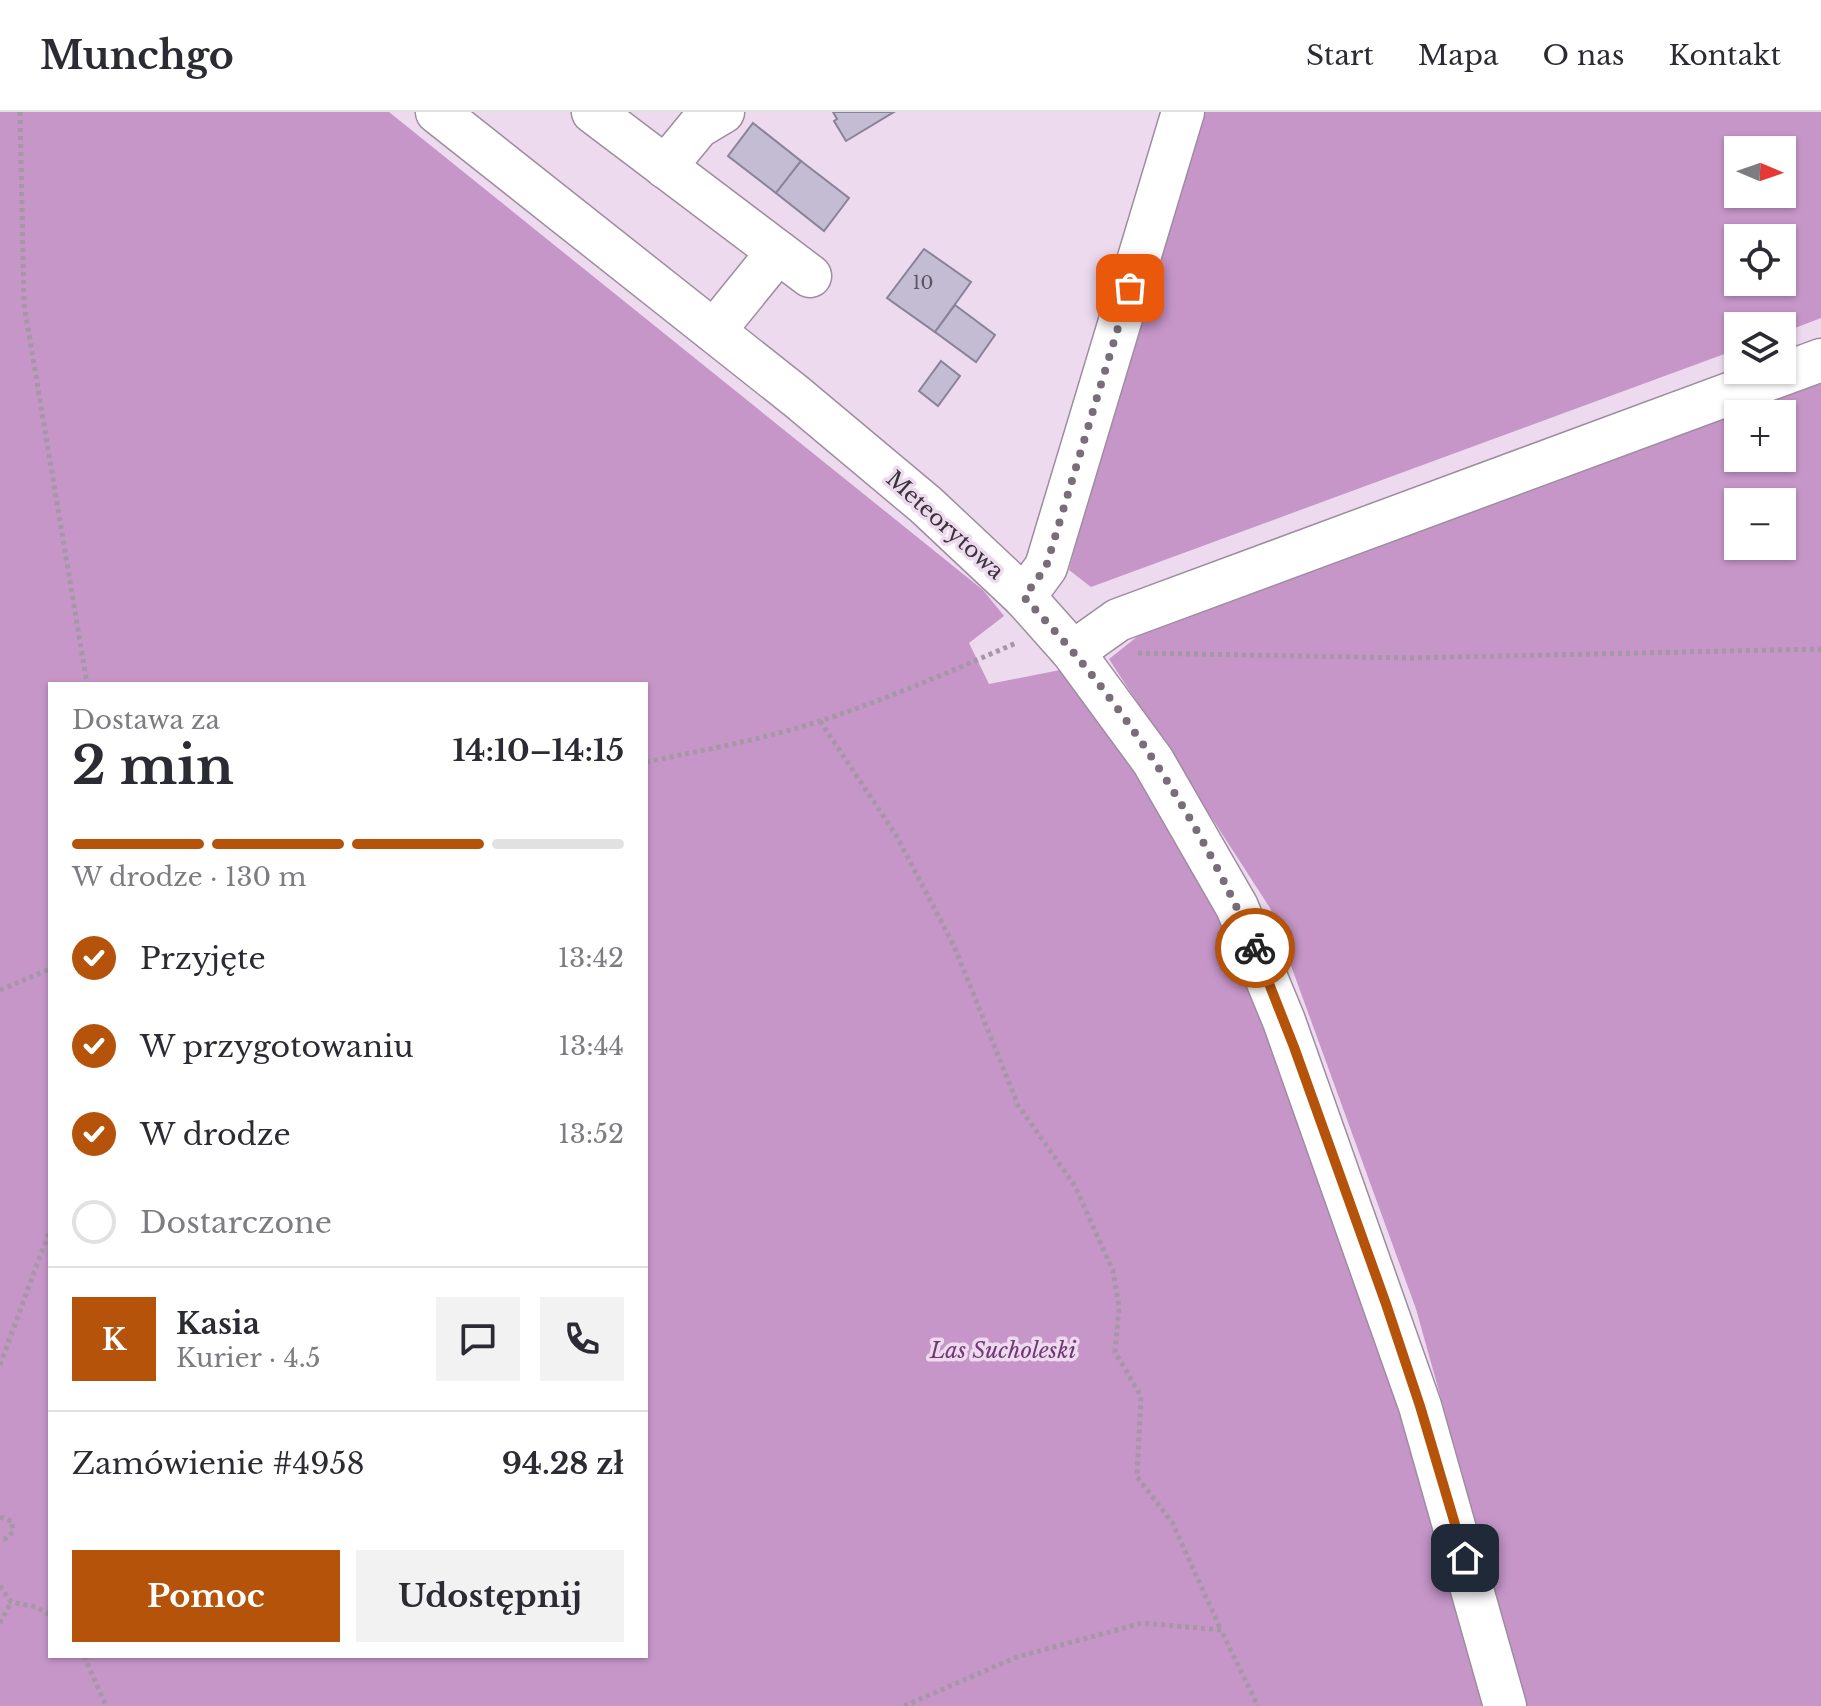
<!DOCTYPE html>
<html lang="pl">
<meta charset="utf-8">
<style>
body{margin:0;font-family:"Libre Baskerville",serif;background:#f2f2f3;color:#2b2b33;height:100vh;display:flex;flex-direction:column;font-size:30px;white-space:nowrap}
*{box-sizing:border-box;margin:0}
p{font-size:26px;color:#7c7c81}
.icon{flex:none;width:44px;height:44px;fill:none;stroke:currentColor;stroke-width:2;stroke-linecap:round;stroke-linejoin:round}
.map{position:relative;flex:1;overflow:hidden}
.panel{position:absolute;left:48px;top:570px;width:600px;height:976px;display:flex;flex-direction:column;background:#fff;border-radius:0px;box-shadow:0 2px 6px #0004}
.panel>*{flex:none}
.needle{width:52px;rotate:92deg}
.buttons{position:absolute;left:1724px;top:24px;display:grid;gap:16px}
.buttons a{display:grid;place-items:center;width:72px;height:72px;border-radius:0px;background:#fff;box-shadow:0 2px 6px #0004;font-size:40px}
.pin{position:absolute;display:grid;place-items:center;width:68px;height:68px;color:#fff;margin:-34px;border-radius:16px;box-shadow:0 4px 12px #0006}
.courier{position:absolute;display:grid;place-items:center;width:80px;height:80px;margin:-40px;border:6px solid #b45309;border-radius:50%;background:#fff;color:#222;box-shadow:0 2px 10px #0007}
.head em{font-style:normal;font-weight:700}
.head div{display:flex;flex-direction:column-reverse}
.head{display:flex;align-items:center;justify-content:space-between;height:136px;padding:0 24px}
h1{font-size:52px;font-weight:700;line-height:60px}
.bar{display:grid;grid-template-columns:repeat(4,1fr);gap:12px 8px;align-content:center;height:96px;padding:0 24px}
.bar i{height:10px;border-radius:6px;background:#e1e1e2}
.bar .current{background:#b45309}
.bar p{grid-column:span 4}
.line{display:flex;align-items:center;gap:20px;padding:0 24px;border-top:2px solid #e1e1e2}
.line div{flex:1}
.round{display:grid;place-items:center;flex:none;width:84px;height:84px;border-radius:0px;background:#f2f2f3}
ol{padding:0 24px;list-style:none}
li{display:flex;align-items:center;gap:24px;height:88px}
li p{margin-inline-start:auto}
li .icon{padding:8px;border-radius:50%;background:#b45309;color:#fff;stroke-width:4}
li:last-child{color:#7c7c81}
li i{width:44px;height:44px;border:4px solid #e1e1e2;border-radius:50%}
.primary-button{display:flex;gap:16px;margin-top:auto;padding:16px 24px}
.primary-button a{flex:1;height:92px;border-radius:0px;background:#b45309;color:#fff;font-size:32px;font-weight:700;line-height:92px;text-align:center}
.primary-button a+a{background:#f2f2f3;color:#2b2b33}
header{display:flex;align-items:center;gap:48px;box-sizing:border-box;height:112px;padding:0 40px;background:#fff;border-bottom:2px solid #e1e1e2}
header strong{font-size:38px}
nav{display:flex;gap:44px;margin-inline-start:auto;font-size:28px}
.map>svg:first-child{display:block}
</style>
<header>
<strong>Munchgo</strong>
<nav><a>Start</a><a>Mapa</a><a>O nas</a><a>Kontakt</a></nav>
</header>
<div class="map">
<svg width="1821" height="1594" viewBox="0 0 1821 1594">
<rect width="100%" height="100%" fill="#eddaee"/>
<g fill="#c696c9" fill-rule="evenodd">
<path d="M0,0h389l594,478 21,26 -35,27 20,41 71,-14 9,7 90,128 50,91 23,50 48,121 81,224 63,194 62,221h-1486zM50,572h596v972h-596z"/>
<path d="M1197,0h624v206l-39,15v-7h-44v23l-647,238 -22,-17 73,-281zM1738,38h44v44h-44zM1738,126h44v44h-44z"/>
<path d="M1821,267v1327h-294l-111,-397 -146,-401 -161,-249 29,-23zM1738,302h44v44h-44zM1738,390h44v44h-44z"/>
</g>
<g fill="#c3bcd3" stroke="#898399" stroke-width="2">
<polygon points="833,0 894,0 846,29 834,9 837,7"/>
<polygon points="753,11 801,49 776,81 728,44"/>
<polygon points="801,49 849,86 824,119 776,81"/>
<polygon points="924,137 971,170 935,220 887,186"/>
<polygon points="955,193 995,223 976,250 935,220"/>
<polygon points="941,249 960,264 938,294 919,279"/>
</g>
<g fill="none" stroke-linecap="round" stroke-linejoin="round">
<g stroke="#9e8d9f" stroke-width="45">
<g id="minor">
<polyline points="437,0 797,285 926,393 1024,485 1073,540 1153,649 1237,795 1284,909 1420,1294 1505,1594"/>
<polyline points="593,0 810,164"/>
<polyline points="665,55 698,15 723,0"/>
<polyline points="714,219 778,140"/>
<polyline points="1024,485 1046,455 1183,0"/>
<polyline points="1073,540 1118,508 1821,248"/>
</g>
</g>
<g stroke="#a697a6" stroke-width="5" stroke-dasharray="4 4" stroke-linecap="butt">
<polyline points="20,0 24,192 87,572"/>
<polyline points="1138,541 1409,546 1821,537"/>
<polyline points="820,609 896,723 954,834 1018,993 1075,1074 1113,1159 1119,1195 1115,1240 1141,1284 1137,1365 1172,1410 1221,1518"/>
<path d="M646,650c59,-12 118,-23 174,-41 67,-22 132,-50 196,-78"/>
<polyline points="0,878 50,857"/>
<polyline points="0,1253 50,1117"/>
<polyline points="0,1405 12,1409 13,1420 5,1427 0,1427"/>
<polyline points="0,1474 11,1490 36,1495 50,1503"/>
<polyline points="0,1511 11,1490"/>
<polyline points="84,1544 106,1594"/>
<polyline points="904,1594 1017,1545 1142,1511 1221,1518 1258,1594"/>
</g>
<use href="#minor" stroke="#fff" stroke-width="42"/>
</g>
<g fill="none" stroke-linecap="round" stroke-linejoin="round">
<path stroke="#786d78" stroke-width="8" stroke-dasharray="0 14.4" d="M1130,176l-84,279 -22,30c16,18 33,36 49,55 74,88 137,191 182,296"/>
<polyline stroke="#b45309" stroke-width="10" points="1255,836 1294,935 1386,1192 1420,1294 1465,1446"/>
</g>
<g text-anchor="middle" dominant-baseline="central" stroke-width="7" stroke-linejoin="round" paint-order="stroke">
<g font-size="18" fill="#5c5460">
<text x="923" y="171">10</text>
</g>
<g font-size="22" fill="#393239" stroke="#eddaee">
<text transform="translate(945 413) rotate(42)">Meteorytowa</text>
</g>
<g font-size="22" font-style="italic" fill="#713776" stroke="#eddaee">
<text x="1003" y="1238">Las Sucholeski</text>
</g>
</g>
</svg>
<div class="buttons">
<a><svg class="needle" viewBox="-14 -14 28 28"><path d="M0-13l5 13h-10z" fill="#e53935"/><path d="M0 13l5-13h-10z" fill="#7c7c81"/></svg></a>
<a><svg class="icon" aria-label="locate" viewBox="0 0 24 24"><circle cx="12" cy="12" r="6"/><path d="M12 2v4M12 18v4M2 12h4M18 12h4"/></svg></a>
<a><svg class="icon" aria-label="layers" viewBox="0 0 24 24"><path d="M12 4l9 5-9 5-9-5zM3 14l9 5 9-5"/></svg></a>
<a>+</a>
<a>−</a>
</div>
<div class="pin" style="left:1130px;top:176px;background:#ea580c"><svg class="icon" aria-label="bag" viewBox="0 0 24 24"><path d="M5 8h14l-1 12H6zM9 8a3 3 0 0 1 6 0"/></svg></div>
<div class="pin" style="left:1465px;top:1446px;background:#1f2937"><svg class="icon" aria-label="home" viewBox="0 0 24 24"><path d="M3 11l9-7 9 7M6 9v11h12V9"/></svg></div>
<div class="courier" style="left:1255px;top:836px"><svg class="icon" aria-label="bike" viewBox="0 0 24 24"><circle cx="6" cy="16" r="4"/><circle cx="18" cy="16" r="4"/><path d="M6 16l4-8h5l3 8M10 8l3 8H6M13 5h3"/></svg></div>
<section class="panel">
<div class="head"><div><h1>2 min</h1><p>Dostawa za</p></div><em>14:10–14:15</em></div>
<div class="bar"><i class="current"></i><i class="current"></i><i class="current"></i><i></i><p>W drodze · 130 m</p></div>
<ol>
<li><svg class="icon" aria-label="check" viewBox="0 0 24 24"><path d="M5 12l5 5 9-10"/></svg>Przyjęte<p>13:42</p></li>
<li><svg class="icon" aria-label="check" viewBox="0 0 24 24"><path d="M5 12l5 5 9-10"/></svg>W przygotowaniu<p>13:44</p></li>
<li><svg class="icon" aria-label="check" viewBox="0 0 24 24"><path d="M5 12l5 5 9-10"/></svg>W drodze<p>13:52</p></li>
<li><i></i>Dostarczone</li>
</ol>
<div class="line" style="height:144px"><b class="round" style="background:#b45309;color:#fff">K</b><div><b>Kasia</b><p>Kurier · 4.5</p></div><a class="round"><svg class="icon" aria-label="chat" viewBox="0 0 24 24"><path d="M4 5h16v11H9l-5 4z"/></svg></a><a class="round"><svg class="icon" aria-label="phone" viewBox="0 0 24 24"><path d="M5 4h4l2 5-3 2q2 4 5 5l2-3 5 2v4C11 20 4 13 5 4z"/></svg></a></div>
<div class="line" style="height:104px"><div>Zamówienie #4958</div><b>94.28 zł</b></div>
<div class="primary-button"><a>Pomoc</a><a>Udostępnij</a></div>
</section>
</div>
